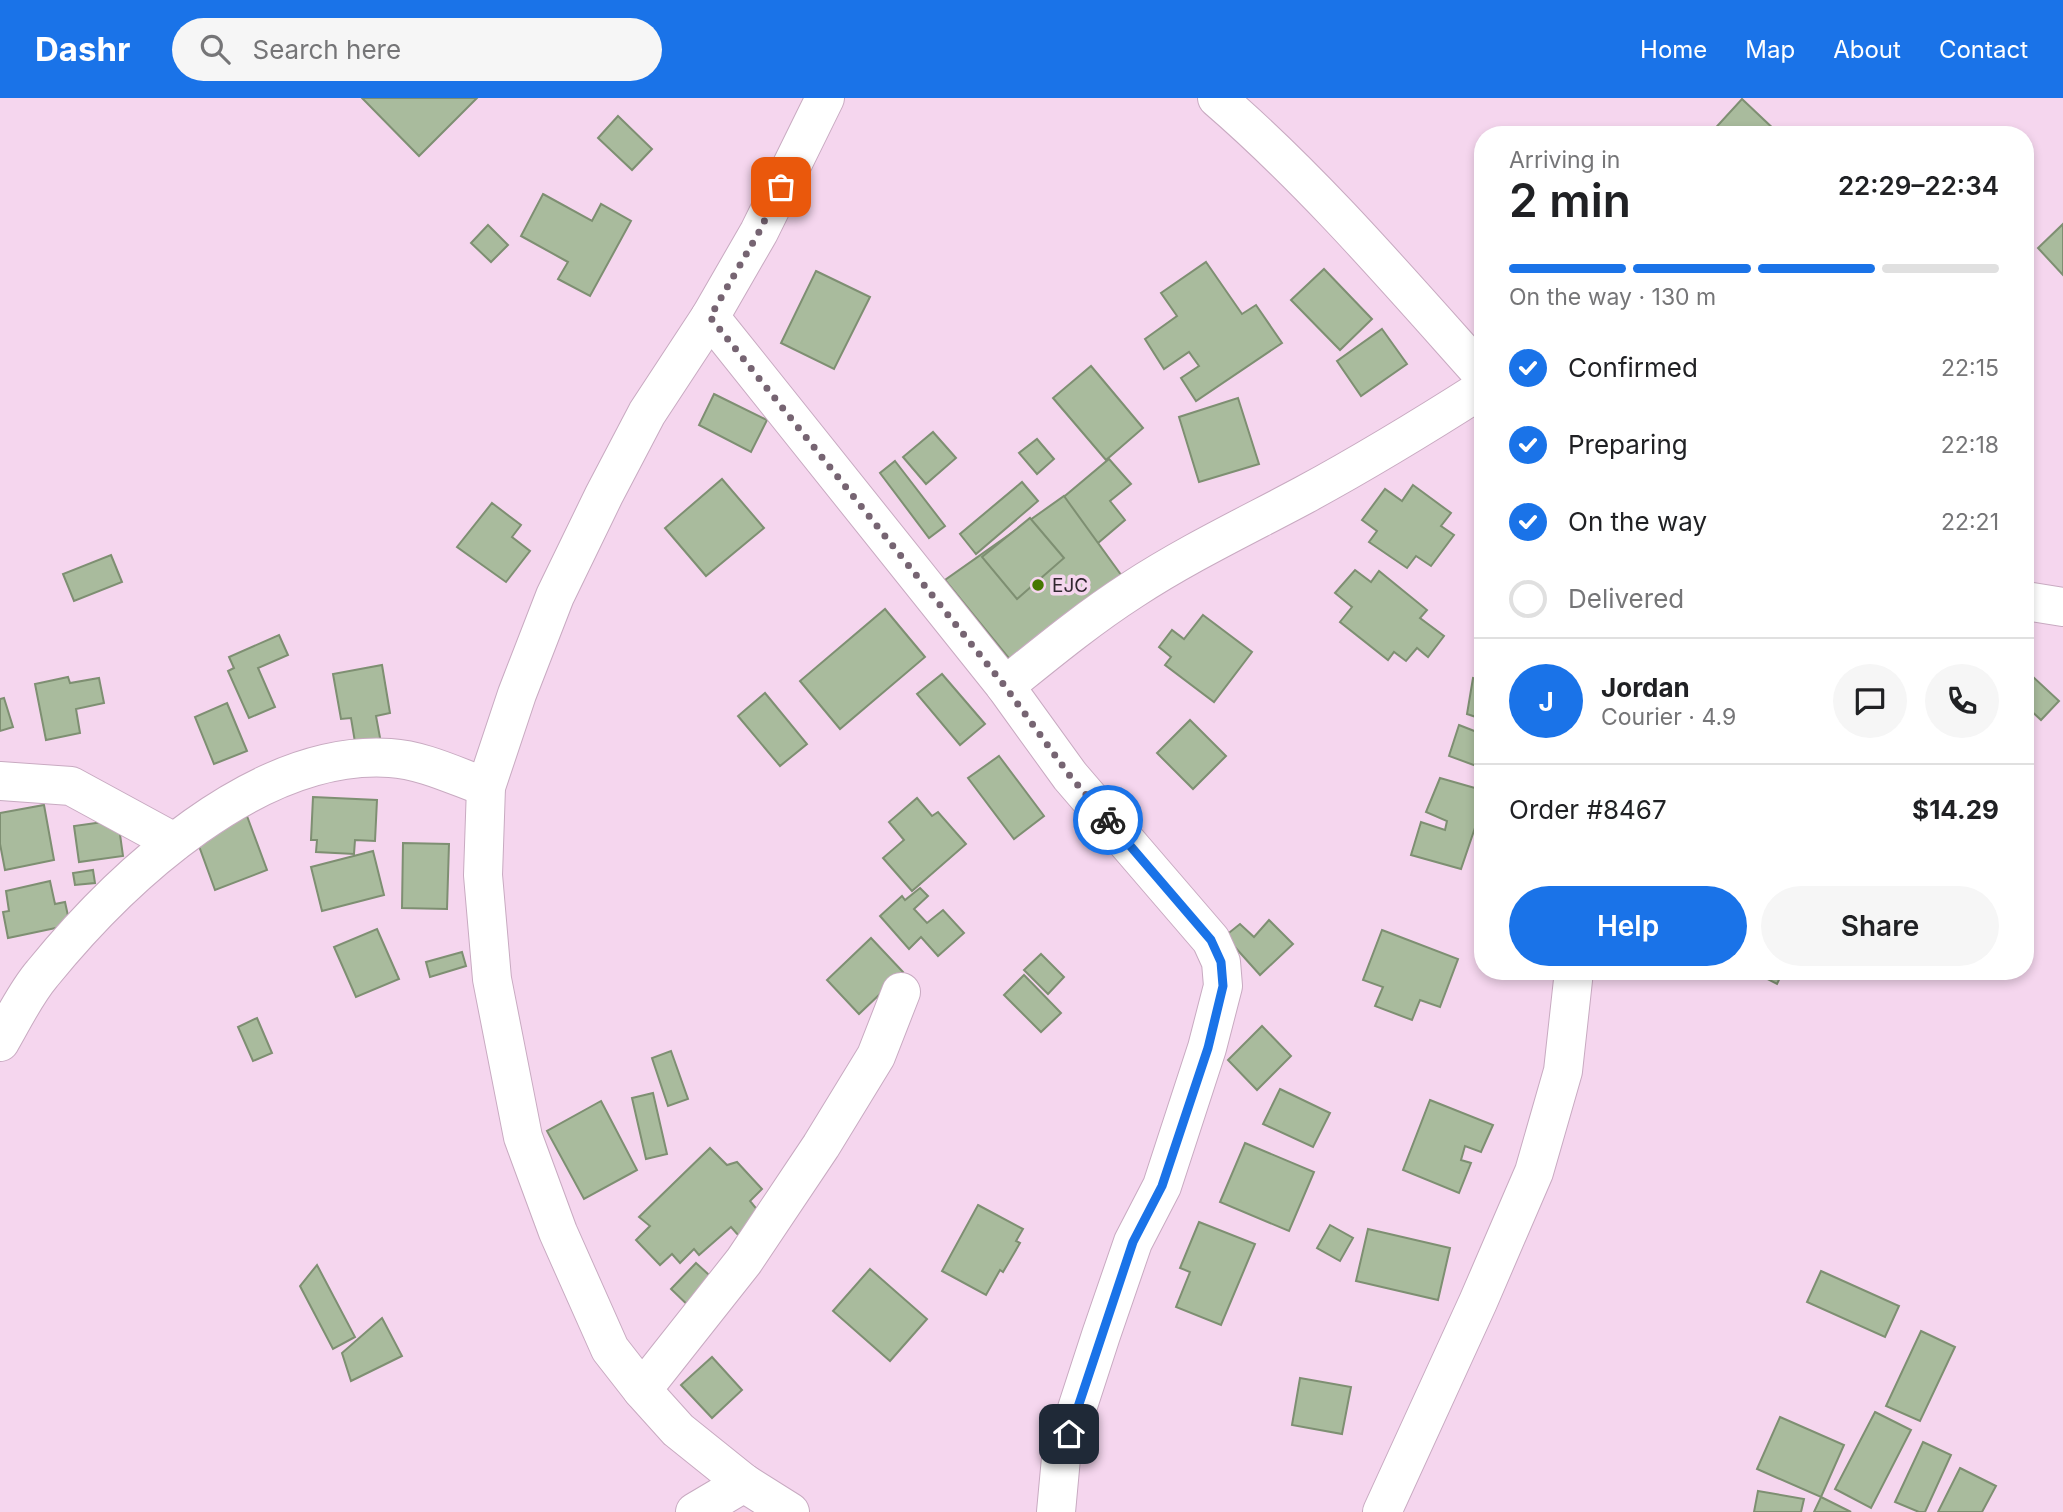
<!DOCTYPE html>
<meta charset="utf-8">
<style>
body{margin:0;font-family:Inter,sans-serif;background:#f6f6f6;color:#202124;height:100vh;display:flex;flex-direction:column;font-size:26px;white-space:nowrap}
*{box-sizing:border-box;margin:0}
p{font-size:23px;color:#757577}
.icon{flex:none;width:38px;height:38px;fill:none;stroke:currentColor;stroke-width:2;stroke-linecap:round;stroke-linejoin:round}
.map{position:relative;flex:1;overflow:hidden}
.sheet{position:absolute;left:1474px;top:28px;width:560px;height:854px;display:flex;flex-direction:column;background:#fff;border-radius:28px;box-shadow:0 4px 10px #0003}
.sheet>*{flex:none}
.pin{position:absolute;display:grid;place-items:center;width:60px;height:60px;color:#fff;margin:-30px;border-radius:14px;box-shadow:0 4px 10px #0006}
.courier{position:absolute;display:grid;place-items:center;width:70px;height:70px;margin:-35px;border:5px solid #1a73e8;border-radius:50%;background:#fff;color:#222;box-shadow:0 2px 9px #0007}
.summary em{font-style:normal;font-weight:600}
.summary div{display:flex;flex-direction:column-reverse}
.summary{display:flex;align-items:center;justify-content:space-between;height:119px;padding:0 35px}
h1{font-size:46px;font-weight:600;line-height:52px}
.bar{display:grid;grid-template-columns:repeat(4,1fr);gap:10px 7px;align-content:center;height:84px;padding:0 35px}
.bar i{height:9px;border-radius:5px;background:#e0e0e0}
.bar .selected{background:#1a73e8}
.bar p{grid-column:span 4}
.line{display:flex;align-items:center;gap:18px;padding:0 35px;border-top:2px solid #e0e0e0}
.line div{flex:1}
.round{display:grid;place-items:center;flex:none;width:74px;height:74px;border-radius:37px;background:#f6f6f6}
ol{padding:0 35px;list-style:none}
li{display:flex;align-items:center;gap:21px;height:77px}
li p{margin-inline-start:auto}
li .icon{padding:7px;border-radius:50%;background:#1a73e8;color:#fff;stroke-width:4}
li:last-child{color:#757577}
li i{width:38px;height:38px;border:4px solid #e0e0e0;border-radius:50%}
.button{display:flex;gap:14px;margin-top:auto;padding:14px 35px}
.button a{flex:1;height:80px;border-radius:42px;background:#1a73e8;color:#fff;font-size:28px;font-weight:600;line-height:80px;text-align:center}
.button a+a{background:#f6f6f6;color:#202124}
header{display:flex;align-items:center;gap:42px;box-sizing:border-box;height:98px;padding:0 35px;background:#1a73e8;color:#fff}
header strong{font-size:33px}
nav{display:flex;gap:38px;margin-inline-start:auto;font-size:24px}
.search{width:490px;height:63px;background:#f6f6f6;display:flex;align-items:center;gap:18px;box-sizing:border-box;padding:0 24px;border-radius:38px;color:#757577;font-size:26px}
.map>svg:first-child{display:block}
</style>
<header>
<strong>Dashr</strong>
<div class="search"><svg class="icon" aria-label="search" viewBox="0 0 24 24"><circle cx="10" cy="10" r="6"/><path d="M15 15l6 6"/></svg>Search here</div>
<nav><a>Home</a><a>Map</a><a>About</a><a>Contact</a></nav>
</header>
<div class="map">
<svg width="2063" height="1414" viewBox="0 0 2063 1414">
<rect width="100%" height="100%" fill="#f5d6ee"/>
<g fill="#a9bb9d" stroke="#7e8f72" stroke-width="2">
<polygon points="362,0 477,0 419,58"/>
<polygon points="1742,1 1780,37 1709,37"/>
<polygon points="618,18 652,51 632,72 598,40"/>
<polygon points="543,96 592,123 601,106 631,123 590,198 558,181 568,164 521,138"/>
<polygon points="2063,126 2063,177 2038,150"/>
<polygon points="488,127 508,147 491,164 471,145"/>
<polygon points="1206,164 1242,216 1256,207 1282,245 1196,303 1181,280 1199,268 1189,254 1164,271 1145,241 1177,218 1161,195"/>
<polygon points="1324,171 1372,221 1340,252 1291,202"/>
<polygon points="816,173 870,199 834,271 781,245"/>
<polygon points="1382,231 1407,266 1361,298 1337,263"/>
<polygon points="1091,268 1143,330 1106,362 1053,300"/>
<polygon points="714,296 767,322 751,354 699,327"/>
<polygon points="1238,300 1259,366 1199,384 1179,319"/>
<polygon points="933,334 956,360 926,386 903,359"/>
<polygon points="1037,341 1054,361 1037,376 1019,355"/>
<polygon points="1109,361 1131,386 1110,403 1125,422 1078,462 1041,418"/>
<polygon points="895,363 945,428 929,440 880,375"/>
<polygon points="722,381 764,430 706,478 665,430"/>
<polygon points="1022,384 1038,403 976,456 960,436"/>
<polygon points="1413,387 1451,415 1441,428 1454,437 1431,468 1416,458 1407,470 1369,444 1377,433 1362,422 1385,391 1402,403"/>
<polygon points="1064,398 1132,492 1021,575 945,482"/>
<polygon points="492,405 521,427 512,439 530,453 506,484 457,449"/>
<polygon points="1030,420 1064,460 1017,501 982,459"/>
<polygon points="111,457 122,484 74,503 63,476"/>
<polygon points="1355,472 1371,484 1379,473 1427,512 1420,520 1444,538 1428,559 1417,550 1406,563 1394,554 1388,562 1340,524 1352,509 1335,495"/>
<polygon points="885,511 925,559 840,631 800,583"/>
<polygon points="1203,517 1252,554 1214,604 1165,567 1171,559 1159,549 1172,532 1184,541"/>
<polygon points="279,537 288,557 258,570 275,609 249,620 228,573 234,570 229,559"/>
<polygon points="382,567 390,615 376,618 381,645 356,650 351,620 341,621 333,576"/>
<polygon points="942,576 985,626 960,647 917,596"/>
<polygon points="2032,578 2059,603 2041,622 2025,607 2025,587"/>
<polygon points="68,579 70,585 99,580 104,605 76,611 80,635 46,642 35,586"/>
<polygon points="1473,580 1482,583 1482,621 1467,616"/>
<polygon points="765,595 807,646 780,668 738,618"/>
<polygon points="4,600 13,629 0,633 0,601"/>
<polygon points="227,605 247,653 214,666 195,619"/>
<polygon points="1190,622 1226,658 1193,691 1157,655"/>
<polygon points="1459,627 1482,636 1482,670 1449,658"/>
<polygon points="999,658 1044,718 1014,741 968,680"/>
<polygon points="1440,680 1482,692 1482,709 1461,771 1411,757 1421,724 1445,732 1447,723 1426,714"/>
<polygon points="313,699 377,702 375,743 355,742 354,756 316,754 317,742 311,742"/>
<polygon points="917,700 932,718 938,714 966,746 912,793 883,760 904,742 889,724"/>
<polygon points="44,707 54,762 5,772 0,746 0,715"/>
<polygon points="247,718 267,772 215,792 195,737"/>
<polygon points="118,722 123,758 79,764 74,728"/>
<polygon points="403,745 449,746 447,811 402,810"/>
<polygon points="373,753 384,797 322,813 311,769"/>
<polygon points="93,772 95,785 75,787 73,775"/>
<polygon points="50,783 55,806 65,804 70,827 8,840 3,814 9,813 6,793"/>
<polygon points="920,790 928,798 914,811 927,825 943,812 964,835 938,858 921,839 909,851 880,818 902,798 905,802"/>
<polygon points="1269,822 1293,846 1260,877 1225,838 1240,826 1254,839"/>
<polygon points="377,831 399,881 356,899 334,849"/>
<polygon points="1382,832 1458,861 1440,909 1420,902 1412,922 1375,908 1383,889 1363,882"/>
<polygon points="871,840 903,874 859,916 827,882"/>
<polygon points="462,854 466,868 430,879 426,864"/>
<polygon points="1041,856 1064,879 1048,896 1024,872"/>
<polygon points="1752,873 1783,873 1777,886"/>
<polygon points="1024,877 1061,915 1041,934 1004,897"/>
<polygon points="257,920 272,955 253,963 238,929"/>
<polygon points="1262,928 1291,958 1257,992 1228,962"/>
<polygon points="671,953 688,1001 668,1008 652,960"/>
<polygon points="1280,991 1330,1015 1313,1049 1263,1026"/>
<polygon points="653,995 667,1056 646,1061 632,1000"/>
<polygon points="1430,1002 1493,1027 1481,1054 1465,1048 1461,1062 1471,1065 1459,1095 1403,1072"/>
<polygon points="601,1003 637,1072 584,1101 547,1033"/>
<polygon points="1245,1045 1314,1074 1289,1133 1220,1104"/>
<polygon points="710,1050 727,1067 737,1064 762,1091 750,1103 759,1114 739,1138 731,1129 699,1157 694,1151 680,1165 672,1156 660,1167 636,1142 650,1128 639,1119"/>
<polygon points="978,1107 1023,1131 1016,1143 1020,1145 1003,1174 1000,1172 986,1197 942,1173"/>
<polygon points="1199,1124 1255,1146 1221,1227 1176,1209 1190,1174 1180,1170"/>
<polygon points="1330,1127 1353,1140 1340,1163 1317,1150"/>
<polygon points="1368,1131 1450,1150 1438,1202 1356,1183"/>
<polygon points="696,1165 719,1186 694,1213 671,1191"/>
<polygon points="317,1167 355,1239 333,1251 300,1188"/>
<polygon points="870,1171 927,1221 890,1263 833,1213"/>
<polygon points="1821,1173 1899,1208 1885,1239 1807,1204"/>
<polygon points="382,1220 402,1258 351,1283 342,1255"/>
<polygon points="1921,1233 1955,1249 1920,1323 1886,1308"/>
<polygon points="712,1259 742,1292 712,1320 681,1287"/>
<polygon points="1300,1280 1351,1289 1342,1336 1292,1327"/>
<polygon points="1875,1314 1911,1332 1871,1410 1835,1391"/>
<polygon points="1780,1319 1844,1347 1821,1399 1757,1371"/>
<polygon points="1923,1344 1951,1357 1925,1414 1919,1414 1895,1404"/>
<polygon points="1960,1370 1996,1388 1982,1414 1938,1414"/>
<polygon points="1758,1393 1804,1401 1801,1414 1754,1414"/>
<polygon points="1821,1399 1851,1414 1814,1414"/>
</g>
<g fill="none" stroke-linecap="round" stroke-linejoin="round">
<g stroke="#c8aac1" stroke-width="40">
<g id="street">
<path d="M1217,0c96,83 180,181 265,276"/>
<polyline points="710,219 1005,588 1070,678 1211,842 1221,864 1223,888 1207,950 1162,1088 1133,1144 1101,1237 1061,1360 1056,1414"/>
<polyline points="2025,503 2063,509"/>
<path d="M1005,588c41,-33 82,-67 127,-96 55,-36 114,-64 172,-95 61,-33 120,-69 178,-106"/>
<polyline points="0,683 71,688 174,744"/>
<path d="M0,944c13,-22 25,-48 42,-68 78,-96 215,-225 348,-216 33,2 65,18 96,29"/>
<polyline points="642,1292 744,1163 821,1048 876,958 901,894"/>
<polyline points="695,1414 744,1385"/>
<polyline points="790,1414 744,1385 678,1332 642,1292 610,1251 558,1134 523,1039 492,881 483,777 486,689 517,596 555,498 604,397 647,315 710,219 759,134 825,0"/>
<polyline points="1382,1414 1478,1204 1534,1074 1563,973 1574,873"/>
</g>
</g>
<use href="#street" stroke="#fff" stroke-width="38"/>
</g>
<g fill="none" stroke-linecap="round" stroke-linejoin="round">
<polyline stroke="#766472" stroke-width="7" stroke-dasharray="0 12.6" points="781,89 759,134 710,219 1004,587 1070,678 1108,722"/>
<polyline stroke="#1a73e8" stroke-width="9" points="1069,1336 1133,1144 1162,1088 1208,950 1223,888 1221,864 1211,842 1108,722"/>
</g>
<circle fill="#467801" stroke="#f5d6ee" stroke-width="2.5" cx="1038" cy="487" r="7"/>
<g text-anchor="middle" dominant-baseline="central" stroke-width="7" stroke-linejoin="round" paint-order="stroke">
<g font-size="19" fill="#31262f" stroke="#f5d6ee" text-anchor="start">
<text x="1052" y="487">EJC</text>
</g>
</g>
</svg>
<div class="pin" style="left:781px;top:89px;background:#ea580c"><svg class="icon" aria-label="bag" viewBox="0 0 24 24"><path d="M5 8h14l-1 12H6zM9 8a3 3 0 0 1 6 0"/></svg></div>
<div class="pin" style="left:1069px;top:1336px;background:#1f2937"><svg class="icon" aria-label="home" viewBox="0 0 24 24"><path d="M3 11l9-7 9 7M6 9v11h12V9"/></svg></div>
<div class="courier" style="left:1108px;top:722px"><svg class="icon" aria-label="bike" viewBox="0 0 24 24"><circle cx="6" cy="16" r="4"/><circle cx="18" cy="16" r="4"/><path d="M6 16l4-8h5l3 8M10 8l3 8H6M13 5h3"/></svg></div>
<section class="sheet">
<div class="summary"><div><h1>2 min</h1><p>Arriving in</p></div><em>22:29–22:34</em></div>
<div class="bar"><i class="selected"></i><i class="selected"></i><i class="selected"></i><i></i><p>On the way · 130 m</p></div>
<ol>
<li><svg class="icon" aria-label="check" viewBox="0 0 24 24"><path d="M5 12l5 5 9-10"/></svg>Confirmed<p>22:15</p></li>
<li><svg class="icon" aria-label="check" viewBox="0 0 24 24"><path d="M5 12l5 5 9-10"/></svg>Preparing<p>22:18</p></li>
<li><svg class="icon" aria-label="check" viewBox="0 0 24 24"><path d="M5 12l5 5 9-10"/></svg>On the way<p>22:21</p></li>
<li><i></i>Delivered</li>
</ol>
<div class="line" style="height:126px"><b class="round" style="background:#1a73e8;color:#fff">J</b><div><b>Jordan</b><p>Courier · 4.9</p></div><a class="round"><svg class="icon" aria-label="chat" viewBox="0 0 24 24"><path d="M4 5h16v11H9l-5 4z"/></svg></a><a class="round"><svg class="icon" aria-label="phone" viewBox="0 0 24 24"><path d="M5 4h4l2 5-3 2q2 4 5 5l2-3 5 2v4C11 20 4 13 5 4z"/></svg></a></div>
<div class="line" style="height:91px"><div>Order #8467</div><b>$14.29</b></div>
<div class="button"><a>Help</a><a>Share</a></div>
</section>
</div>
